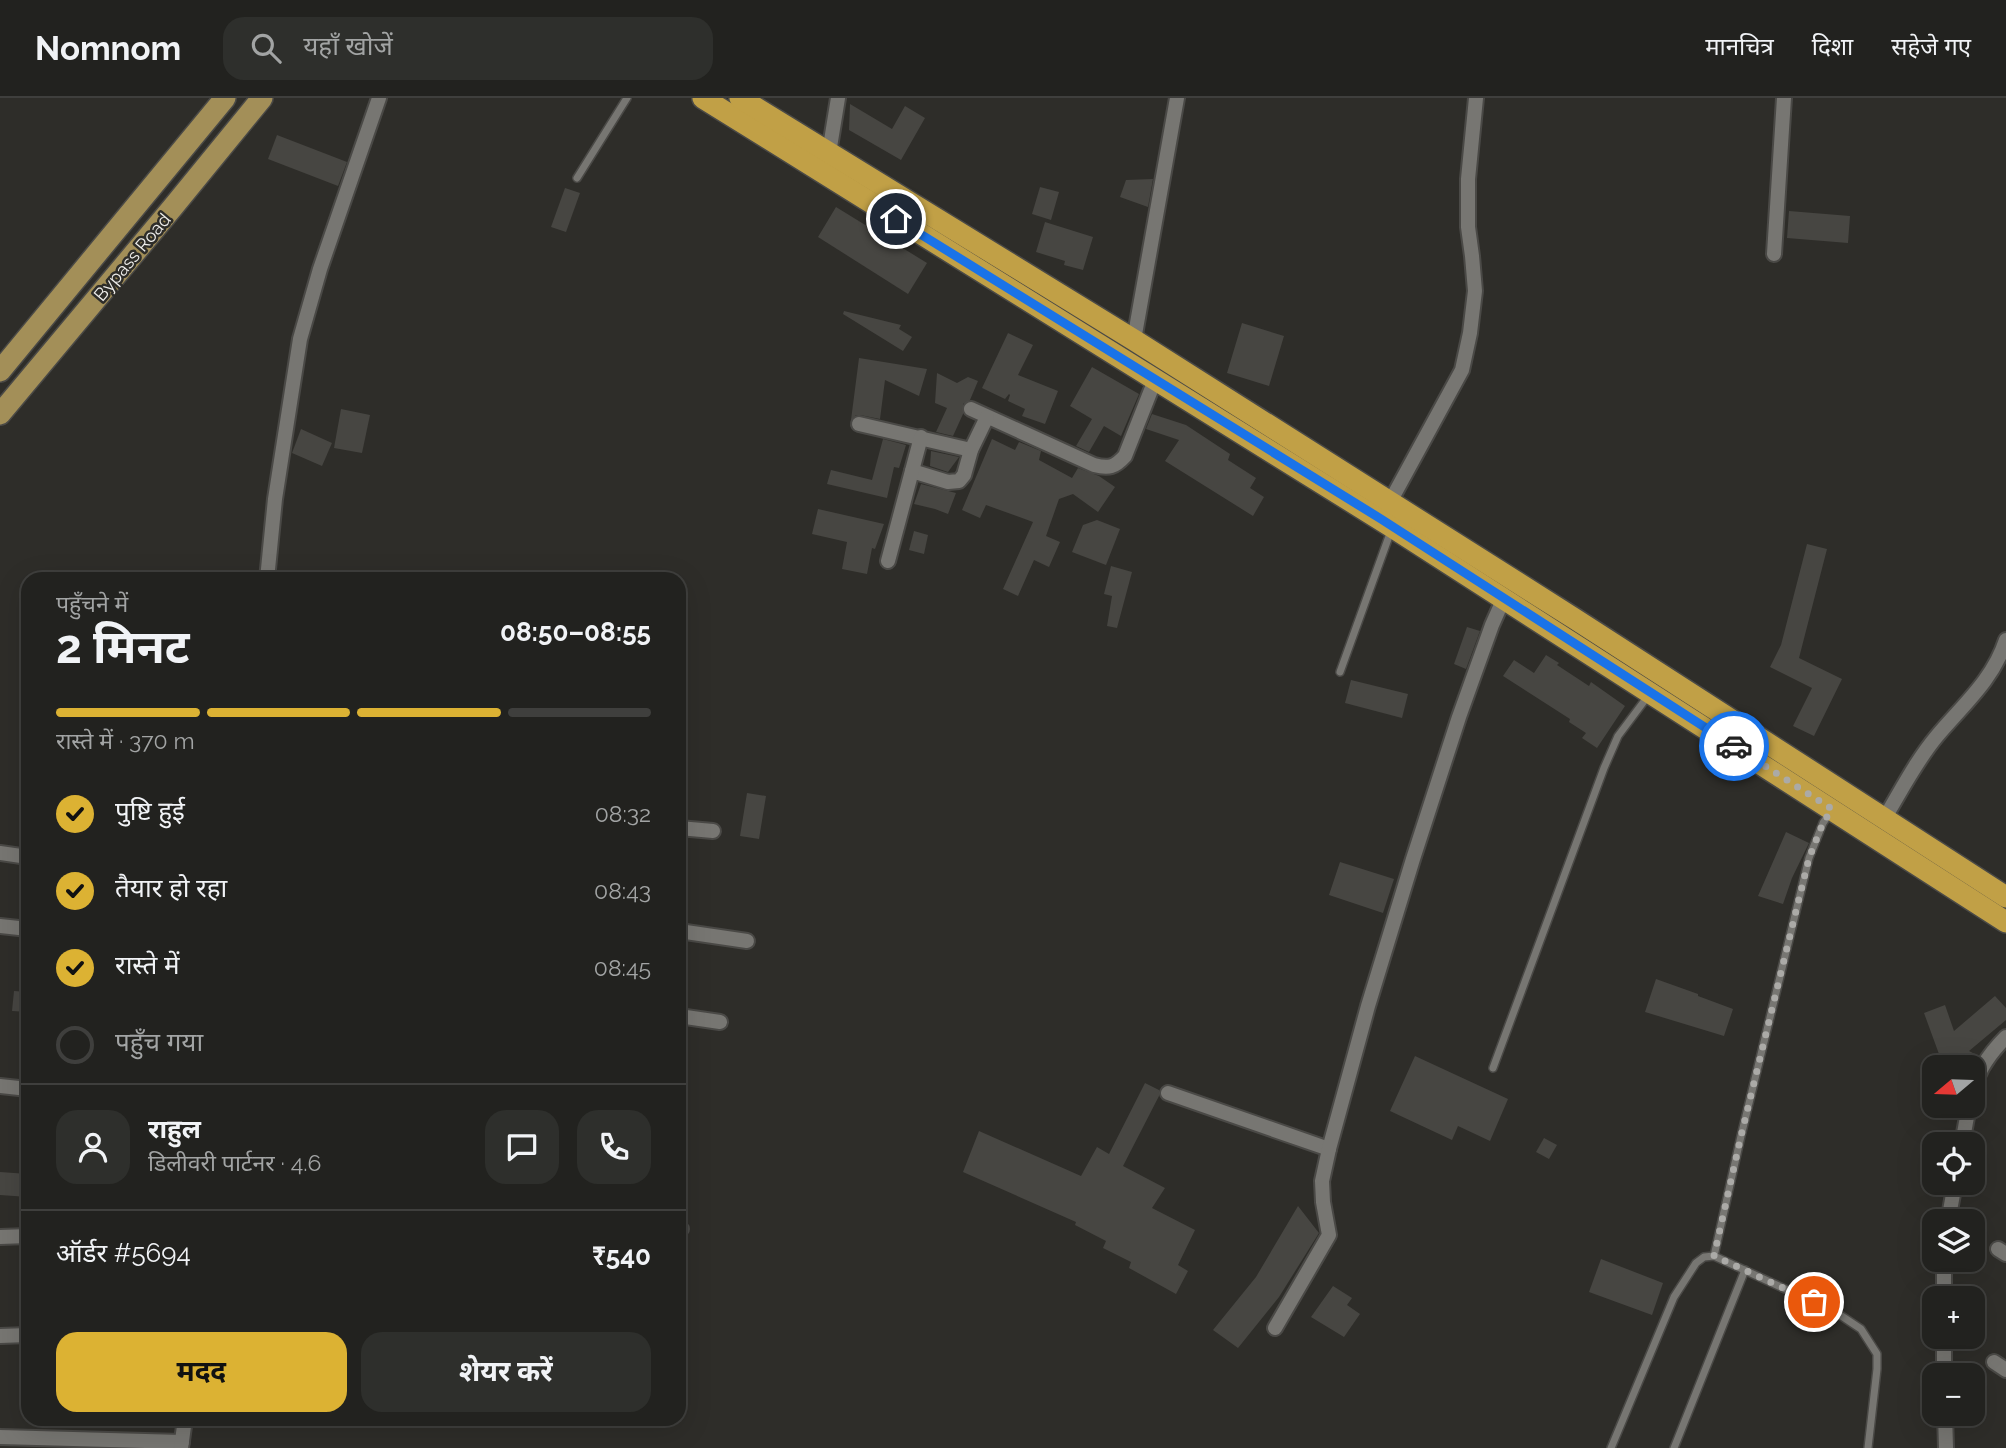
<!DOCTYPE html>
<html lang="hi">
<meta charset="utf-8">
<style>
body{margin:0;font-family:Raleway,"Noto Sans Devanagari",sans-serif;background:#2e2f2c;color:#f1f3f6;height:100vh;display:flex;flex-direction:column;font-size:26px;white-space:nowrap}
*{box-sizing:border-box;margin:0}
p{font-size:23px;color:#a2a4a4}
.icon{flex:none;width:38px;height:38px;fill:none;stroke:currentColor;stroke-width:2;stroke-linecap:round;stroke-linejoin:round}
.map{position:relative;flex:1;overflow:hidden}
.details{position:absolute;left:21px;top:474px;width:665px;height:854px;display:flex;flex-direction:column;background:#22221f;border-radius:21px;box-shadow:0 7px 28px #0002,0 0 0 2px #3f3f3d}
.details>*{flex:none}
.needle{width:46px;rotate:251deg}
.controls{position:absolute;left:1922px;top:957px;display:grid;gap:14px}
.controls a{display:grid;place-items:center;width:63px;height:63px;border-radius:14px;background:#22221f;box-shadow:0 7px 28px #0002,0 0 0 2px #3f3f3d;font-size:35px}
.pin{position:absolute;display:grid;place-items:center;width:60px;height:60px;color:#fff;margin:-30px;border:4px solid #fff;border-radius:50%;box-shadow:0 2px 7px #0007}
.courier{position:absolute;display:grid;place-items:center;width:70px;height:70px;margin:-35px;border:5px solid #1a73e8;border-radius:50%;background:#fff;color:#222;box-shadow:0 2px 9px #0007}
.summary em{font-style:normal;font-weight:700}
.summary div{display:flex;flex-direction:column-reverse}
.summary{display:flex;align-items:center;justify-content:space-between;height:119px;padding:0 35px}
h1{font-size:46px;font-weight:700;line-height:52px}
.bar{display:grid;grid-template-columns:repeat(4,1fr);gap:10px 7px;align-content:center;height:84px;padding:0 35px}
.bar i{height:9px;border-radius:5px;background:#3f3f3d}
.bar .active{background:#dcb233}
.bar p{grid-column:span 4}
.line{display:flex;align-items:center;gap:18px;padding:0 35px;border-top:2px solid #3f3f3d}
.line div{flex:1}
.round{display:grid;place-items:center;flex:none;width:74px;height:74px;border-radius:21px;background:#2e2f2c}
ol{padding:0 35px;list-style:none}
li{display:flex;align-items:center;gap:21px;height:77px}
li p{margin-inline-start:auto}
li .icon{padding:7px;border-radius:50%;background:#dcb233;color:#111;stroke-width:4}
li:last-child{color:#a2a4a4}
li i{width:38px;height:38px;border:4px solid #3f3f3d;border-radius:50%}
.primary-button{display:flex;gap:14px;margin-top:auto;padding:14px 35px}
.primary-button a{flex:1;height:80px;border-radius:21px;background:#dcb233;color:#111;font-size:28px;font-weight:700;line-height:80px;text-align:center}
.primary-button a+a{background:#2e2f2c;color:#f1f3f6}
header{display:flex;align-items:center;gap:42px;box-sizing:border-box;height:98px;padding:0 35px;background:#22221f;border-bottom:2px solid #3f3f3d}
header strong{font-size:33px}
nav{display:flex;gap:38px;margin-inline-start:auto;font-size:24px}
.search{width:490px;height:63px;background:#2e2f2c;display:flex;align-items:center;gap:18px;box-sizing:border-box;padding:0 24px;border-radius:21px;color:#a2a4a4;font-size:26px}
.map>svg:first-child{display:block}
</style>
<header>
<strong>Nomnom</strong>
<div class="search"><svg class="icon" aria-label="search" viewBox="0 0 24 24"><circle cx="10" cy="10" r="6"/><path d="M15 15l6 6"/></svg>यहाँ खोजें</div>
<nav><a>मानचित्र</a><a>दिशा</a><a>सहेजे गए</a></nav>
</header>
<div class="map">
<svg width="2006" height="1350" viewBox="0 0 2006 1350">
<rect width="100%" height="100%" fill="#2e2d29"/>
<g fill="#474642">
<polygon points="850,6 892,31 905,8 925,20 901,62 849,32"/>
<polygon points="277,37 347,64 338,88 268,61"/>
<polygon points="1153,81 1148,109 1120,99 1126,82"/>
<polygon points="1040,89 1059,94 1051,122 1032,116"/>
<polygon points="565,90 580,95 566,134 551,129"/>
<polygon points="836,109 927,165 908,196 818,139"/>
<polygon points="1789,113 1850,118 1848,145 1787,140"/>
<polygon points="1045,124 1093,139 1083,172 1064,167 1065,163 1036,154"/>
<polygon points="844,213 901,227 899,231 912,239 903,253 843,216"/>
<polygon points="1242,225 1284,238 1269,288 1227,275"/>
<polygon points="1008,235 1033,247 1018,277 1058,293 1045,326 1022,318 1025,311 1008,303 1010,297 1009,296 1005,301 982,290"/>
<polygon points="859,260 927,271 919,298 885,282 880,321 860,317 856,317 851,322"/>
<polygon points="1092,269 1139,296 1121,338 1104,328 1089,354 1076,348 1092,321 1070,308"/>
<polygon points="937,275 957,285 968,279 978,283 970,302 963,306 963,316 953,338 936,334 947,310 935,305"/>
<polygon points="341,311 370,317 362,355 334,350"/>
<polygon points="1152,316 1186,327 1230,356 1228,362 1256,380 1250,390 1264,399 1253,418 1165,363 1179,342 1146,331"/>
<polygon points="301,331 332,345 322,368 292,355"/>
<polygon points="883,341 906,347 899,370 894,369 887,400 827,386 831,372 872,382"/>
<polygon points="992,341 1015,352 1019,344 1041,353 1039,362 1072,380 1078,370 1099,378 1115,389 1098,414 1073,396 1059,401 1046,438 1060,444 1049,469 1034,462 1018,498 1003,491 1033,424 986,407 980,420 962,412"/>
<polygon points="931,353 959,359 948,374 930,368"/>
<polygon points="921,386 956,395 948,416 935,411 914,406"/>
<polygon points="818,411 884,426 875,451 872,450 867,476 842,471 847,444 812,436"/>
<polygon points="1097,422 1120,431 1106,467 1072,454 1083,427"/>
<polygon points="914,433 928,437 924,456 909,452"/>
<polygon points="1807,446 1827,451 1799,560 1842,581 1814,638 1793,628 1812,590 1770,569 1781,547"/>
<polygon points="1111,468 1132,474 1117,530 1107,528 1112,498 1104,496"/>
<polygon points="1467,529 1480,533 1466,571 1454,566"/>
<polygon points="1546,557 1559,565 1557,567 1589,588 1591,584 1625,608 1597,650 1582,640 1586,635 1569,624 1570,621 1503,578 1514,562 1534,575"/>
<polygon points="1351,582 1408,596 1402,620 1345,605"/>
<polygon points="747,695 766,698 759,741 740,738"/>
<polygon points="1786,734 1809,745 1792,780 1783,806 1758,798"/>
<polygon points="1340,764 1394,781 1383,815 1329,797"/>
<polygon points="1656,881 1698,896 1698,898 1733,911 1724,938 1645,914"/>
<polygon points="14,893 28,894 28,914 12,913"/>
<polygon points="1995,898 2006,910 2006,922 1969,953 1975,956 1967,970 1947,970 1943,967 1924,915 1945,907 1954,933"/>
<polygon points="1415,958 1508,1001 1490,1043 1458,1028 1452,1042 1390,1013"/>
<polygon points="1145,985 1159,992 1159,998 1123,1068 1165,1090 1152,1110 1195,1132 1178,1167 1188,1173 1176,1196 1129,1170 1131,1164 1103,1150 1106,1143 1075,1127 1076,1124 963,1074 979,1033 1081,1078 1097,1049 1109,1056"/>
<polygon points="1544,1040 1557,1047 1549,1061 1536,1054"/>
<polygon points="0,1074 28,1076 28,1099 0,1097"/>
<polygon points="1298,1108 1319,1135 1279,1199 1238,1250 1213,1232 1256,1179"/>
<polygon points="1601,1161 1663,1185 1652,1217 1589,1194"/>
<polygon points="1333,1188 1352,1200 1347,1207 1360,1216 1344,1239 1311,1219"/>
</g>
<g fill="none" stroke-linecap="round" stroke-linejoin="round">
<g stroke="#4a4946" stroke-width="10">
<g id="lane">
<polyline points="577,80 627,0"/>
<polyline points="1340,574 1392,430"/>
<polyline points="1493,970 1604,670 1618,638 1648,598"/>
<polyline points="1714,1158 1741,1038 1809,760 1823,725 1831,713"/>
<polyline points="1611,1350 1674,1199 1696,1165 1704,1159 1714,1158 1837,1215 1861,1231 1877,1256 1877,1271 1868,1350"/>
<polyline points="1674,1350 1745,1172"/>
</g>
</g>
<g stroke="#4a4946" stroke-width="18">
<g id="street">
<polyline points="829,55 838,0"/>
<polyline points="1774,156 1784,0"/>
<polyline points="1134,242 1177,0"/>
<path d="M971,311l123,56c15,4 21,2 31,-9l30,-76"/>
<polyline points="859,326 971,352"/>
<polyline points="912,373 948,384 959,383 964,377 971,352 987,319"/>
<polyline points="1390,404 1462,272 1470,235 1475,193 1472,158 1468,129 1468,81 1476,0"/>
<polyline points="888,463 921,339"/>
<polyline points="267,481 275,401 300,241 320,171 379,0"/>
<path d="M1884,721c17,-28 32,-58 53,-83 26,-31 56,-56 69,-96"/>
<polyline points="679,730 713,733"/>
<polyline points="0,755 28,759"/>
<polyline points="0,828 28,831"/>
<polyline points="679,833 747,843"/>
<polyline points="679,918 720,924"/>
<polyline points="0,988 28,991"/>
<polyline points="1168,995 1329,1051"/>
<path d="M1972,995c5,-22 18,-40 34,-56"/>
<polyline points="1962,1046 1969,1008"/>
<polyline points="1948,1124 1955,1085"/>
<polyline points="679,1131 681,1131"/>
<polyline points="0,1139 28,1138"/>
<polyline points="1998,1151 2006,1156"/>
<polyline points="1944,1200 1944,1162"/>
<polyline points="1275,1230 1329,1137 1323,1104 1322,1083 1329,1051 1368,908 1413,761 1459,619 1492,527 1504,500"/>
<polyline points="0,1238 28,1237"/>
<polyline points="1944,1239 1944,1278"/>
<polyline points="1994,1264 2006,1272"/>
<polyline points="1945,1316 1946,1350"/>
<polyline points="0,1339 182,1344"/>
<polyline points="181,1350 185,1321"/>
</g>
</g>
<g stroke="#4a4946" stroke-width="24">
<g id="primary">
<polyline points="0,273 225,0"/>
<polyline points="0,316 173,109 262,0"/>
</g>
</g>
<g stroke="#4a4946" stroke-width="24">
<g id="highway">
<polyline points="703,0 1392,429 2006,824"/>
<polyline points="740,0 1134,242 1575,521 2006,799"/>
</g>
</g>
<use href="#lane" stroke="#777672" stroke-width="7"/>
<use href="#street" stroke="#777672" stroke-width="14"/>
<use href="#primary" stroke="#a38f58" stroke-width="21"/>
<use href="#highway" stroke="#c1a046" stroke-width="21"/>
</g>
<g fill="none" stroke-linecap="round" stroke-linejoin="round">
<polyline stroke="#abaaa7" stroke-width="7" stroke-dasharray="0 12.6" points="1734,648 1832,711 1823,725 1809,760 1741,1038 1714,1158 1814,1204"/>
<polyline stroke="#1a73e8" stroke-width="9" points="896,121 1381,421 1734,648"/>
</g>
<g text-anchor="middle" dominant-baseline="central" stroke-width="5" stroke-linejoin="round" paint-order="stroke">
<g font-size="18" fill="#efeeeb" stroke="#2e2d29">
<text transform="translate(132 159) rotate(-50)">Bypass Road</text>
</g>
</g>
</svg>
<div class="controls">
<a><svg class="needle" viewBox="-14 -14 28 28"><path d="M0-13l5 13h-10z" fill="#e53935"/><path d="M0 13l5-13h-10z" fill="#a2a4a4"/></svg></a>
<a><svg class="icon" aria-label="locate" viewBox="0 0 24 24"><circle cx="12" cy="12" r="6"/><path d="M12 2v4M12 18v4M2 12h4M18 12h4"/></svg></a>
<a><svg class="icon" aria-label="layers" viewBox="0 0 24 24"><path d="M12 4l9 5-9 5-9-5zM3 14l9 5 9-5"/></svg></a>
<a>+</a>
<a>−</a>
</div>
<div class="pin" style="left:1814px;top:1204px;background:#ea580c"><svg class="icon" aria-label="bag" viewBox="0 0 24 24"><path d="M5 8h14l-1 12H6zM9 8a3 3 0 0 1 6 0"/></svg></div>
<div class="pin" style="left:896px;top:121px;background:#1f2937"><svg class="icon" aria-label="home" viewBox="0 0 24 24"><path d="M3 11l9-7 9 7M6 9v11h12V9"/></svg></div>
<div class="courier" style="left:1734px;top:648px"><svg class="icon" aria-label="car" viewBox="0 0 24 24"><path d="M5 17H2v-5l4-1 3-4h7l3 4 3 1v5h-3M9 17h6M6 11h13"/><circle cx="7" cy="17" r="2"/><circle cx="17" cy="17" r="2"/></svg></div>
<section class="details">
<div class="summary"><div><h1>2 मिनट</h1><p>पहुँचने में</p></div><em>08:50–08:55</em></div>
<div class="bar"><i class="active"></i><i class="active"></i><i class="active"></i><i></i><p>रास्ते में · 370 m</p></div>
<ol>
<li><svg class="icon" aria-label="check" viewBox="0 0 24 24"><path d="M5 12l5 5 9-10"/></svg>पुष्टि हुई<p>08:32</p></li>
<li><svg class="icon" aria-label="check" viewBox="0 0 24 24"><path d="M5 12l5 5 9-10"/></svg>तैयार हो रहा<p>08:43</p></li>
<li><svg class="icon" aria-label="check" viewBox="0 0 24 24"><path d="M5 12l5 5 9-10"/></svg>रास्ते में<p>08:45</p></li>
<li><i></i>पहुँच गया</li>
</ol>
<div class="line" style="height:126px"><a class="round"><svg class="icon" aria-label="person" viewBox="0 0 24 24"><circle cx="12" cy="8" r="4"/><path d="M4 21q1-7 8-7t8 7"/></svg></a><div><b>राहुल</b><p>डिलीवरी पार्टनर · 4.6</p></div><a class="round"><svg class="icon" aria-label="chat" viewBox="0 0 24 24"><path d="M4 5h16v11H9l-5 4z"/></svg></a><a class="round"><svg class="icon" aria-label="phone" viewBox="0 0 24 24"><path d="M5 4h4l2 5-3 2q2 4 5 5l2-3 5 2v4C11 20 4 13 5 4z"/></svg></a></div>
<div class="line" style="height:91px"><div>ऑर्डर #5694</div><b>₹540</b></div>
<div class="primary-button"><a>मदद</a><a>शेयर करें</a></div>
</section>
</div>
